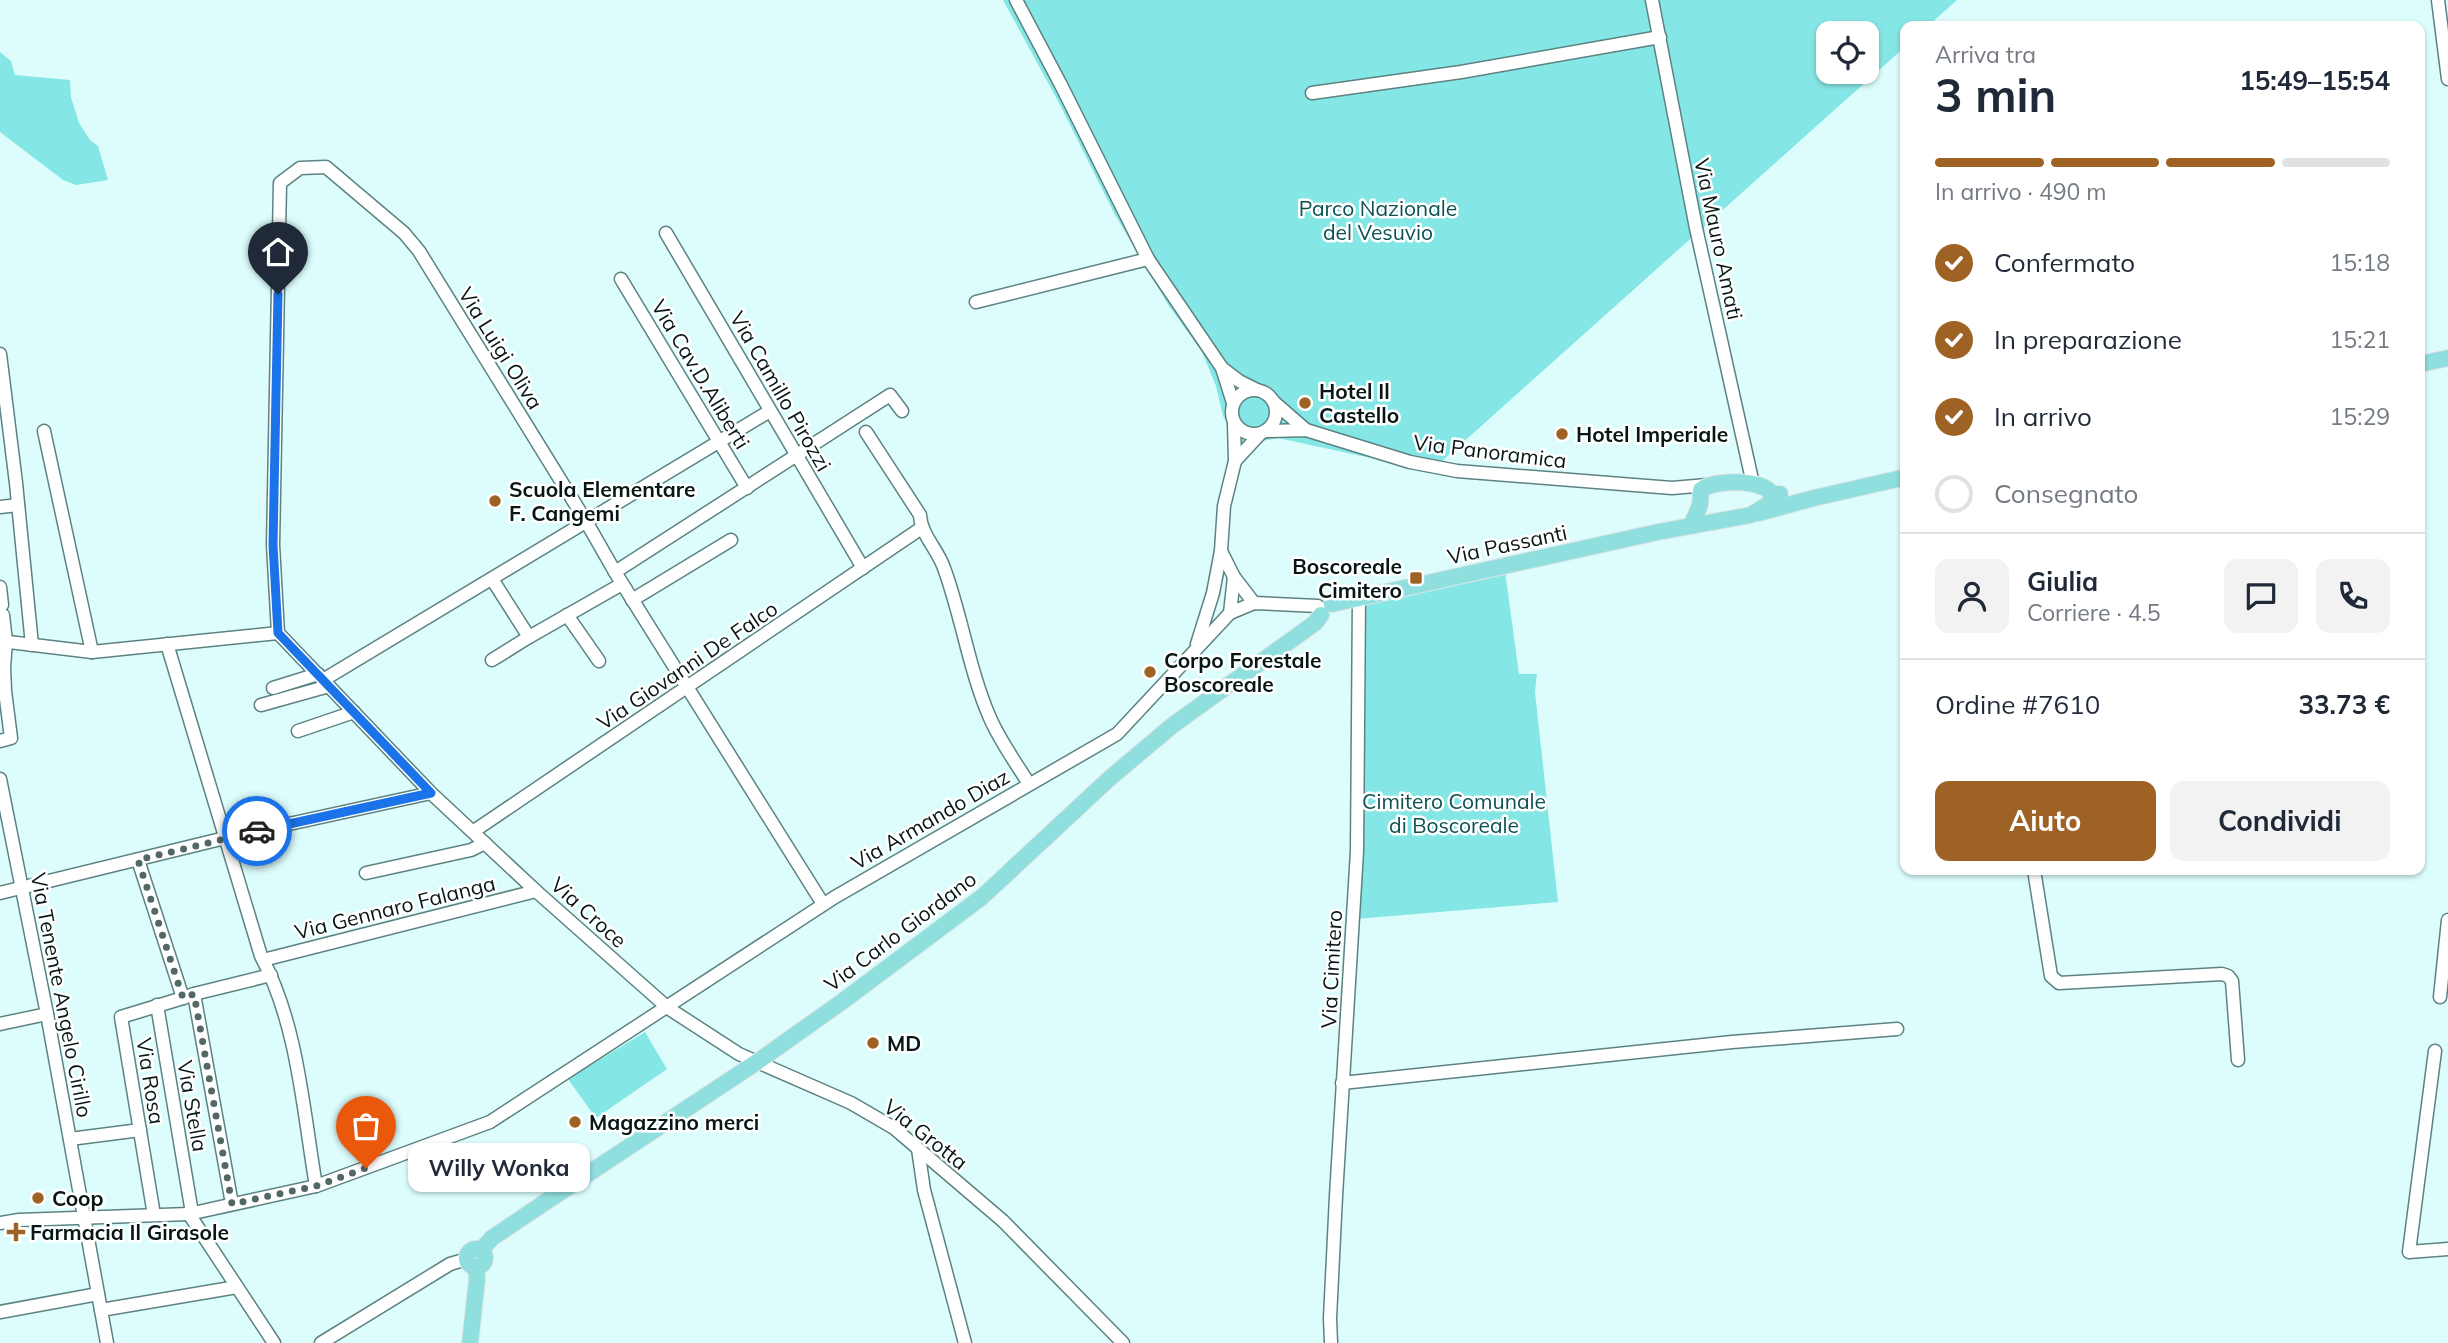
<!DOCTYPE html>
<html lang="it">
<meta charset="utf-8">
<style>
body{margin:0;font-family:Mulish,sans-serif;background:#f2f2f3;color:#1f2937;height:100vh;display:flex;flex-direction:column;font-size:26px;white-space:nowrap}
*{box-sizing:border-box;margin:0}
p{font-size:23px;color:#747a83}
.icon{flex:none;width:38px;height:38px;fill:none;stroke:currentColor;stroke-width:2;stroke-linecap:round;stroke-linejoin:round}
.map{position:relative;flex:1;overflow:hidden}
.drawer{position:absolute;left:1900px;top:21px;width:525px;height:854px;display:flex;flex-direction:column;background:#fff;border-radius:14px;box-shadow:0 2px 5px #0004}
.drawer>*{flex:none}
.fabs{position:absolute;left:1816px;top:21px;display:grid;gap:14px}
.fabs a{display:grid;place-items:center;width:63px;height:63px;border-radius:14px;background:#fff;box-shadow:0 2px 5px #0004;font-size:35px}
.pin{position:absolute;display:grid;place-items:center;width:60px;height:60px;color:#fff;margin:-72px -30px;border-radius:50% 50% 50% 0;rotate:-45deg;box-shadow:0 0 7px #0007}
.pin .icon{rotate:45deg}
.courier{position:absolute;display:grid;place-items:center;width:70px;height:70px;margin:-35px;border:5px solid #1a73e8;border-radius:50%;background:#fff;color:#222;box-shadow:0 2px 9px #0007}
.bubble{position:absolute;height:49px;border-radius:14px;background:#fff;box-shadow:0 2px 5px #0004;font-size:23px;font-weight:700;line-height:49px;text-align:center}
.summary em{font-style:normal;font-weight:700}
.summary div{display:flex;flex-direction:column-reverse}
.summary{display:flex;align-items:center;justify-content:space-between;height:119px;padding:0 35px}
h1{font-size:46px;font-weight:700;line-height:52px}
.bar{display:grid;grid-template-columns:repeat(4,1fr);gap:10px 7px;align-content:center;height:84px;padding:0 35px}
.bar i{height:9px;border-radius:5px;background:#e0e1e3}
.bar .current{background:#9e6324}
.bar p{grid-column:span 4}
.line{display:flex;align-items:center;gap:18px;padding:0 35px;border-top:2px solid #e0e1e3}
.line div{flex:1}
.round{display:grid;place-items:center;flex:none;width:74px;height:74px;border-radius:14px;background:#f2f2f3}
ol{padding:0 35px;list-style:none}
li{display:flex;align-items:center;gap:21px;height:77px}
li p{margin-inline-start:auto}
li .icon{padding:7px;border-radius:50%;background:#9e6324;color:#fff;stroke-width:4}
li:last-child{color:#747a83}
li i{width:38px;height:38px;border:4px solid #e0e1e3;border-radius:50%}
.primary-button{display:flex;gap:14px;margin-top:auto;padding:14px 35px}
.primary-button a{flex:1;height:80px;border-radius:14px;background:#9e6324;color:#fff;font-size:28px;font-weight:700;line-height:80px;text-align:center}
.primary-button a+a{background:#f2f2f3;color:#1f2937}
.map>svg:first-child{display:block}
</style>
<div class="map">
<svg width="2448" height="1343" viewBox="0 0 2448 1343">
<rect width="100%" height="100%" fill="#ddfdfd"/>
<g fill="#85e7e5" fill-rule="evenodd">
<path d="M1003,0h954l-29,26h-22v20l-475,425 -153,-33 -32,6 -11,-6 -12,-22 -7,-30 -14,-34 -33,-46 -55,-93 -55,-110zM1829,33h38v39h-38z"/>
<polygon points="0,52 11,61 15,75 70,80 71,97 79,123 90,140 98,146 108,180 76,185 63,180 0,132"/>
<polygon points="1505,571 1519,674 1537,674 1535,692 1558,902 1356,919 1361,603"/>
<polygon points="645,1032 667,1069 596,1118 568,1079"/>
</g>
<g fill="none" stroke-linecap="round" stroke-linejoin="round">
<g stroke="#5c8282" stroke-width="15">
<g id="minor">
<polyline points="1016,0 1061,85 1148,259 1222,368 1233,403"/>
<polyline points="1652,0 1696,228 1753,484"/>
<polyline points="2438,0 2448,79"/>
<polyline points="1312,93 1461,72 1660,37"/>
<polyline points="666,233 863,568"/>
<polyline points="621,279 747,488"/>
<polyline points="976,302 1148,259"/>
<polyline points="0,354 16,483 32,645"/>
<polyline points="1222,368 1239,381 1257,390"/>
<circle cx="1254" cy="412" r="22"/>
<polyline points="1275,403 1306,430"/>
<polyline points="44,431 92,652"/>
<polyline points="1267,431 1306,430 1410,462 1457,471 1672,488 1707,485"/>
<path d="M866,432l54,83c1,20 17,33 24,53 18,49 25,102 46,150 10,23 26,45 39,66"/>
<polyline points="1235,461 1260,434"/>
<polyline points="0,507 18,505"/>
<polyline points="1221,551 1234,577 1254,603"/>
<polyline points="615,572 890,395 902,411"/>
<polyline points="492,579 529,637"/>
<polyline points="0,587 2,605"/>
<polyline points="632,600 731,540"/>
<polyline points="1230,613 1254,603 1318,606"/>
<polyline points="567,615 599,661"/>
<polyline points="278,633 273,545 280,183 300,168 326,167 404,233 419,251 587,523 615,572 823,904"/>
<polyline points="278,633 431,793 536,891 668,1008 739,1054 851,1103 894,1128 1003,1221 1123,1343"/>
<polyline points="0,641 92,652 278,633"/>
<path d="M167,644l94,312c37,69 42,154 55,230"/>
<polyline points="1197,644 1213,593 1221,551 1224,506 1235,461 1234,424"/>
<polyline points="492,660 529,637 622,584"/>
<polyline points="323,680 770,411"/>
<polyline points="273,688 318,674"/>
<polyline points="261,705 329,686"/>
<polyline points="298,731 354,712"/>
<polyline points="0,741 11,738 5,691 4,667 6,642 3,615"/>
<polyline points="0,779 47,1014 107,1343"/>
<polyline points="474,831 920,529"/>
<polyline points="138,860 183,998 194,994 232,1204"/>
<polyline points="2034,870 2051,976 2059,983 2222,974 2228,976 2232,981 2238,1060"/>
<polyline points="366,873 471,850 485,843"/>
<polyline points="0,893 225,838 431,793"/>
<polyline points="263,960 536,891"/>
<polyline points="194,994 271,975"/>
<polyline points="2440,997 2448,920"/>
<polyline points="157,1005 192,1213"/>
<polyline points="0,1024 47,1014"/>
<polyline points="2435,1051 2409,1252 2448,1249"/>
<polyline points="1342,1083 1732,1042 1897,1029"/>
<polyline points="70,1139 140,1130"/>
<polyline points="918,1149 924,1190 965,1343"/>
<polyline points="189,1214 274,1343"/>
<polyline points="154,1215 121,1017 183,998"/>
<polyline points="0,1223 19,1220 189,1214 316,1186 490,1122 835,897 1117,734 1230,613 1234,577"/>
<polyline points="101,1310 237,1287"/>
<polyline points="0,1312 98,1294"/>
<polyline points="321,1343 450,1264 467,1259"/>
<polyline points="1331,1343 1330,1318 1336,1196 1357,851 1359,597"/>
</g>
</g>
<g stroke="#e1e3e3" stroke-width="18">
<g id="major">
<polyline points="2420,364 2448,358"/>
<polyline points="1759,513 1814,498 1906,477"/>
<path d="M1691,526l9,-21 1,-15c12,-11 62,-11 71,4h8"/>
<polyline points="1332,604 1658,532 1751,515 1770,503 1772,494"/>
<circle cx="476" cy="1258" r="9"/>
<polyline points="481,1250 492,1238 544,1203 757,1062 843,1001 982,897 1110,778 1173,725 1315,623 1321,615"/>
<polyline points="470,1343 477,1280 476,1267"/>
</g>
</g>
<use href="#minor" stroke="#fff" stroke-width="12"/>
<use href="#major" stroke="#90dfdf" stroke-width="16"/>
</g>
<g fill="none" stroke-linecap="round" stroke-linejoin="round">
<polyline stroke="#526867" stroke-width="7" stroke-dasharray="0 12.6" points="257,831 138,860 183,998 194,994 232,1204 316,1186 366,1168"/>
<polyline stroke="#1a73e8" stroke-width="9" points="257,831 431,793 278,633 273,545 278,294"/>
</g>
<g fill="#9e6324" stroke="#fff" stroke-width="2.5">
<circle cx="1305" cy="403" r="7"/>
<circle cx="1562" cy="434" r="7"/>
<circle cx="495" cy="501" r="7"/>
<rect x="1409" y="571" width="14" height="14" rx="3.5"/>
<circle cx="1150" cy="672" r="7"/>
<circle cx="873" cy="1043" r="7"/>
<circle cx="575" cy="1122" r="7"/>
<circle cx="38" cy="1198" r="7"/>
<path d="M12.5 1221.5h7v7h7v7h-7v7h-7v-7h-7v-7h7z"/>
</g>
<g text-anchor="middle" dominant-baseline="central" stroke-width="5" stroke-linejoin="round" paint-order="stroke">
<g font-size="21" fill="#0d5050" stroke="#fff">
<text x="1378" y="208">Parco Nazionale<tspan x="1378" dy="24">del Vesuvio</tspan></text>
<text x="1454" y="801">Cimitero Comunale<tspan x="1454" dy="24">di Boscoreale</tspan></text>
</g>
<g font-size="21" fill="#071716" stroke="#fff">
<text transform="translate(1719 239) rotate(78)">Via Mauro Amati</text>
<text transform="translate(501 348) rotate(58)">Via Luigi Oliva</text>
<text transform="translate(701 374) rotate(59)">Via Cav.D.Aliberti</text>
<text transform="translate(781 391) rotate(60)">Via Camillo Pirozzi</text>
<text transform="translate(1490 451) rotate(7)">Via Panoramica</text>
<text transform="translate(1507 544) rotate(-12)">Via Passanti</text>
<text transform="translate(687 665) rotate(-34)">Via Giovanni De Falco</text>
<text transform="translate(930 819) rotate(-30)">Via Armando Diaz</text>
<text transform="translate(395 907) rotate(-14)">Via Gennaro Falanga</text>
<text transform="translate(589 912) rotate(42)">Via Croce</text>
<text transform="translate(900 931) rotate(-37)">Via Carlo Giordano</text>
<text transform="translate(1331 969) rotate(-87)">Via Cimitero</text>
<text transform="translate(62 995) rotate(79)">Via Tenente Angelo Cirillo</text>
<text transform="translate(151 1081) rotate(81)">Via Rosa</text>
<text transform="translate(193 1106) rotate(80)">Via Stella</text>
<text transform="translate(926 1134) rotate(38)">Via Grotta</text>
</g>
<g font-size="21" font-weight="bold" fill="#071716" stroke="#fff" text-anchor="start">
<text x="1319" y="391">Hotel Il<tspan x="1319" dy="24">Castello</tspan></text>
<text x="1576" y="434">Hotel Imperiale</text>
<text x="509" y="489">Scuola Elementare<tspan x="509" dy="24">F. Cangemi</tspan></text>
<text x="1402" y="566" text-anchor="end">Boscoreale<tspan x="1402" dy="24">Cimitero</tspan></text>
<text x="1164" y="660">Corpo Forestale<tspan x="1164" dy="24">Boscoreale</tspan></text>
<text x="887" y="1043">MD</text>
<text x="589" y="1122">Magazzino merci</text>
<text x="52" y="1198">Coop</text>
<text x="30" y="1232">Farmacia Il Girasole</text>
</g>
</g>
</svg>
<div class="fabs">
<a><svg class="icon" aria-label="locate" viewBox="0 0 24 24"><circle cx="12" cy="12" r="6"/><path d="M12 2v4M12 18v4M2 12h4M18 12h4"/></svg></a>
</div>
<div class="pin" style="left:366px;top:1168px;background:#ea580c"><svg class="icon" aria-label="bag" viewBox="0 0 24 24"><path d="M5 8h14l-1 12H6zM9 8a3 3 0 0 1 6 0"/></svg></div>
<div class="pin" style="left:278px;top:294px;background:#1f2937"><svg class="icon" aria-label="home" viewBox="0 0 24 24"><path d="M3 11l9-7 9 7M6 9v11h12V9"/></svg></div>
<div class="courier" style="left:257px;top:831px"><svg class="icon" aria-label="car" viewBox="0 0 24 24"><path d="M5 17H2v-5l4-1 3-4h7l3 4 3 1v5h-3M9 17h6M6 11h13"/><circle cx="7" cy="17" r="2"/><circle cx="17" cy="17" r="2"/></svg></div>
<div class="bubble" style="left:408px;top:1143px;width:182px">Willy Wonka</div>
<section class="drawer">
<div class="summary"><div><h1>3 min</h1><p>Arriva tra</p></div><em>15:49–15:54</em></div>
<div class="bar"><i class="current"></i><i class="current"></i><i class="current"></i><i></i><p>In arrivo · 490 m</p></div>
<ol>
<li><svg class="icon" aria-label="check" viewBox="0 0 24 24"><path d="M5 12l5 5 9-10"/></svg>Confermato<p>15:18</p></li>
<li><svg class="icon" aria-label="check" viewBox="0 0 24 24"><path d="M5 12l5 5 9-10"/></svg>In preparazione<p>15:21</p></li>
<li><svg class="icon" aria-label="check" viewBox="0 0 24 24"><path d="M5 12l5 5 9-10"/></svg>In arrivo<p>15:29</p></li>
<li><i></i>Consegnato</li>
</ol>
<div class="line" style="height:126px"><a class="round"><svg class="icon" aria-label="person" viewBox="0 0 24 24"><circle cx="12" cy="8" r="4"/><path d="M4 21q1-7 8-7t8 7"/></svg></a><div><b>Giulia</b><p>Corriere · 4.5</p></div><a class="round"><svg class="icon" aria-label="chat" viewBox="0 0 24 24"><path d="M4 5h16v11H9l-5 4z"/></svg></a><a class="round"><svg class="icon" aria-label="phone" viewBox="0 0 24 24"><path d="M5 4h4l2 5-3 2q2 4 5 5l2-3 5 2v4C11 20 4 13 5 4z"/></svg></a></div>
<div class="line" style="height:91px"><div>Ordine #7610</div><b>33.73 €</b></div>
<div class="primary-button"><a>Aiuto</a><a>Condividi</a></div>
</section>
</div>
